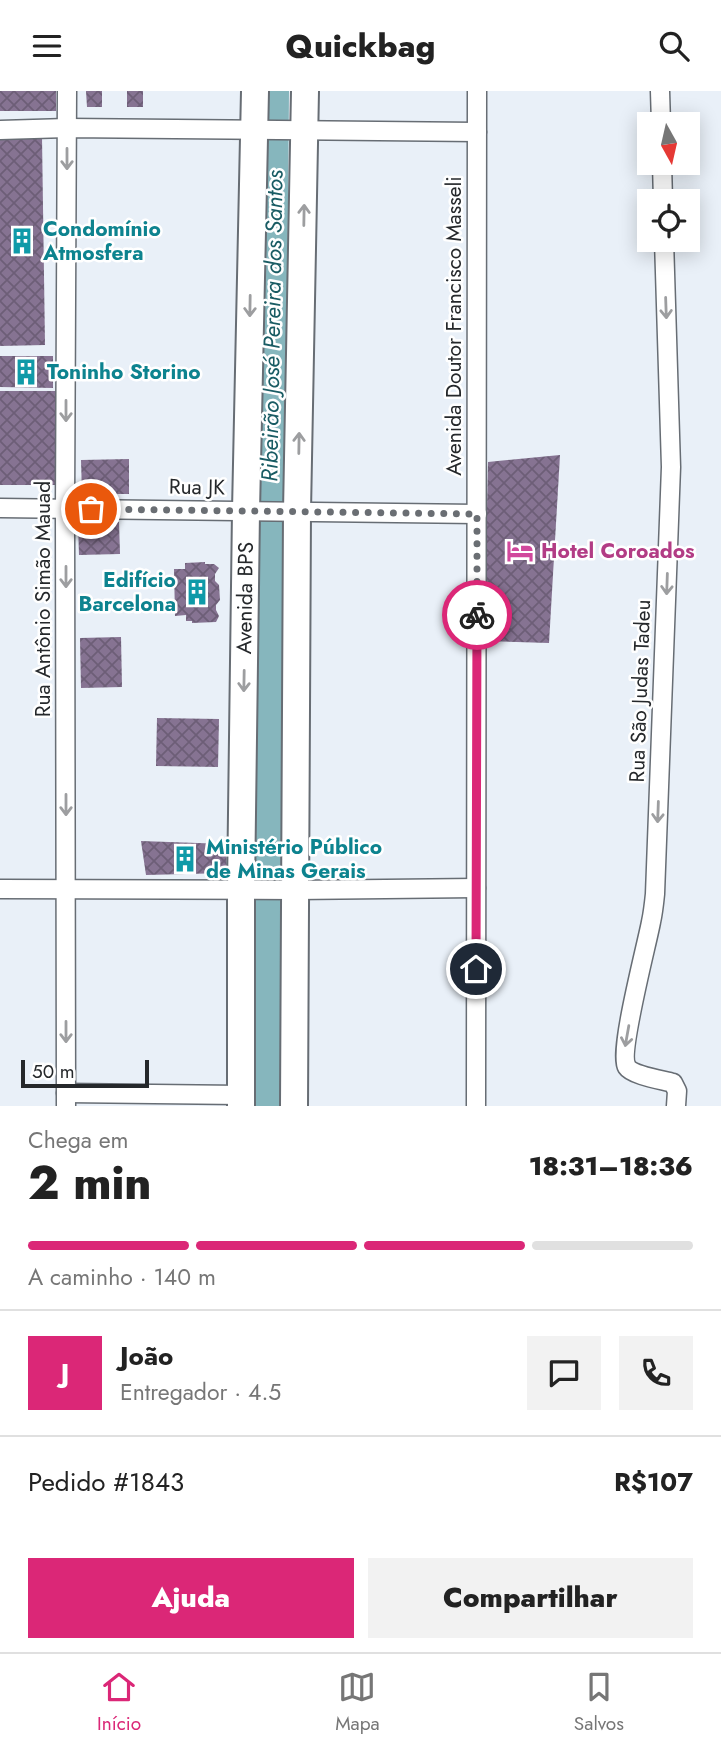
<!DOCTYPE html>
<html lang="pt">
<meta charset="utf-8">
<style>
body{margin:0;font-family:Jost,sans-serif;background:#f2f2f2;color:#222;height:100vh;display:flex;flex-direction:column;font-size:26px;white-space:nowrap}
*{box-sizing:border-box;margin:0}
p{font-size:23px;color:#767676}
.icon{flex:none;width:38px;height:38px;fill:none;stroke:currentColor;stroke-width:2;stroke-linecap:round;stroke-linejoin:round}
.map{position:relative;height:1015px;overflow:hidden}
.details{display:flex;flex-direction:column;background:#fff;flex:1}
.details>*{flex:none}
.needle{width:46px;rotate:172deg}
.controls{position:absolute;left:637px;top:21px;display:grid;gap:14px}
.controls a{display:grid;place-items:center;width:63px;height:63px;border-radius:0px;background:#fff;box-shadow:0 4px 18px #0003;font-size:35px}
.scale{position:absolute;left:21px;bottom:18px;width:128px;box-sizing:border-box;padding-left:7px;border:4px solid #25282b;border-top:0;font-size:19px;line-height:24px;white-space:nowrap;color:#25282b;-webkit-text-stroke:5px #fff;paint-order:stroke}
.pin{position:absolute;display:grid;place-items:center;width:60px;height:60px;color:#fff;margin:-30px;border:4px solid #fff;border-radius:50%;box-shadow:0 2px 7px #0007}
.courier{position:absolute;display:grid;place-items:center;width:70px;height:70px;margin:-35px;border:5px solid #db2777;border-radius:50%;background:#fff;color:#222;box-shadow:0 2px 9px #0007}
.summary em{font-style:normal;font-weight:800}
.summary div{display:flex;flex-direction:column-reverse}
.summary{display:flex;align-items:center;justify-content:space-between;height:119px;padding:0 28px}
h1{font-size:46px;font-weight:800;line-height:52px}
.bar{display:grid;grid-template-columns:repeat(4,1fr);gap:10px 7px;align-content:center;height:84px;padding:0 28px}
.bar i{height:9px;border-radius:5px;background:#e0e0e0}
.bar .active{background:#db2777}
.bar p{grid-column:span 4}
.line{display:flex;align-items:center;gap:18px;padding:0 28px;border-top:2px solid #e0e0e0}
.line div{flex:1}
.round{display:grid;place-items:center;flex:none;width:74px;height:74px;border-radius:0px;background:#f2f2f2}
.cta{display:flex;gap:14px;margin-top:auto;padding:14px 28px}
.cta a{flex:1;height:80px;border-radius:0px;background:#db2777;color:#fff;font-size:28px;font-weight:800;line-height:80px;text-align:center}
.cta a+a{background:#f2f2f2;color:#222}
header{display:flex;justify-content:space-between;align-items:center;height:91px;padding:0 28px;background:#fff;font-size:32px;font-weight:800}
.tabs{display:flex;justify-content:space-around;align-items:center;height:98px;border-top:2px solid #e0e0e0;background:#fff;font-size:19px;color:#767676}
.tabs a{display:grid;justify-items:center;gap:4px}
.tabs .active{color:#db2777}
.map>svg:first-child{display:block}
</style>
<header><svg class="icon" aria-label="menu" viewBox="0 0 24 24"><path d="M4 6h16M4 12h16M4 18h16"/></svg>Quickbag<svg class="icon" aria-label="search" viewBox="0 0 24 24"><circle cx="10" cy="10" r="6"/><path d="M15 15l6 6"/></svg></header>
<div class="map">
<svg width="721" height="1015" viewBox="0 0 721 1015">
<defs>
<pattern id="building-cross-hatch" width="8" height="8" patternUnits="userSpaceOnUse" patternTransform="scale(1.75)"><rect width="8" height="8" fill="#867392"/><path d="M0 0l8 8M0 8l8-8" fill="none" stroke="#6d5e77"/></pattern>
</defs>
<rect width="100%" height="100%" fill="#e9f0f8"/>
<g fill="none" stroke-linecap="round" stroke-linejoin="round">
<polyline stroke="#86b6bd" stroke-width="30" points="265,1015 274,0"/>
</g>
<g fill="url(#building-cross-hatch)">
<rect x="0" y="0" width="56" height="20"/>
<polygon points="86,0 102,0 102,16 87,16"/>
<rect x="127" y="0" width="16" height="16"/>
<polygon points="0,46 42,46 45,254 0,255"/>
<polygon points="0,265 53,265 53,297 0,296"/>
<polygon points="0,300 57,300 56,394 0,394"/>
<polygon points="560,364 549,552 484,550 488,371"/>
<polygon points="129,368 129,403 82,403 81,369"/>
<polygon points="119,431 120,463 79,464 78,433"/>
<polygon points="205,471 205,473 214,473 219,477 215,483 215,490 219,494 220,509 216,514 216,519 219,525 216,531 192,532 192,530 186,530 186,524 175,525 174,478 185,478 185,472"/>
<polygon points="121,546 122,596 81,597 80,547"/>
<polygon points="157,627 219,628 218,676 156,675"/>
<polygon points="141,750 226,753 227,782 146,784"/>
</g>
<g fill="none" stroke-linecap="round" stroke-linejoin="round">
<g stroke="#676d74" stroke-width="21">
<g id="minor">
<polyline points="660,0 661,33"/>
<polyline points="0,39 67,37 477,41"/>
<polyline points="662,72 663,110"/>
<path d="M664,149l7,227 -16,427c-1,10 -2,19 -4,28 -4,22 -33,131 -24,145 5,8 35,13 46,16l4,8 -1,15"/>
<polyline points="0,417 477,423"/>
<polyline points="0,798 295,799 476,797"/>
<polyline points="66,1002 241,1004"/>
<polyline points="66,1015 65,418 67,0"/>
<polyline points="476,1015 477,0"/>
</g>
</g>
<g stroke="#676d74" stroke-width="30">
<g id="secondary">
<polyline points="241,1015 241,798 246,420 255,0"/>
<polyline points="294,1015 297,420 305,0"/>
</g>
</g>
<use href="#minor" stroke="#fff" stroke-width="18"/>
<use href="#secondary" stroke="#fff" stroke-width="26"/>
</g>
<defs><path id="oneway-shaft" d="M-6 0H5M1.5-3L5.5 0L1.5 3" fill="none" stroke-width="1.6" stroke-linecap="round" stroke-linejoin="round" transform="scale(1.75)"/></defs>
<g stroke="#9d9ea0">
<use href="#oneway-shaft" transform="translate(67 68) rotate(90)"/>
<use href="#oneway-shaft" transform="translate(304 124) rotate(-89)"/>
<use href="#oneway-shaft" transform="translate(250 215) rotate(91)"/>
<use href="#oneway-shaft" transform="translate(666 217) rotate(88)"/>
<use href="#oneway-shaft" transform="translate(66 320) rotate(90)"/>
<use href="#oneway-shaft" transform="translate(299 352) rotate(-89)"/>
<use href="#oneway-shaft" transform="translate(66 486) rotate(90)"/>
<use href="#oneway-shaft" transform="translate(667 493) rotate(92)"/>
<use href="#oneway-shaft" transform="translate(244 590) rotate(91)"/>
<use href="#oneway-shaft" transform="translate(66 714) rotate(90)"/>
<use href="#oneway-shaft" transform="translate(658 721) rotate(92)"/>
<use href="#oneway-shaft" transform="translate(66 941) rotate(90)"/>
<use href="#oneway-shaft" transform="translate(627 945) rotate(100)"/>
</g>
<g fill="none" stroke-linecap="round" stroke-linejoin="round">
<polyline stroke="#6a6e73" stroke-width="7" stroke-dasharray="0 12.6" points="91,418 477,423 477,524"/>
<polyline stroke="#db2777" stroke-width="9" points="476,878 477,524"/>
</g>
<defs>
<g id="building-bare" transform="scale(2.1)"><path d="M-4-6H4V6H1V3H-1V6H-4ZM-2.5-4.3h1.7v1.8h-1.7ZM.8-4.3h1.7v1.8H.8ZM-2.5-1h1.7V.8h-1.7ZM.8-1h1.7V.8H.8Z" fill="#0f9aa8" stroke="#fff" stroke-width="2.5" paint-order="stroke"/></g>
<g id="hotel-bare" transform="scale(2.1)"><path d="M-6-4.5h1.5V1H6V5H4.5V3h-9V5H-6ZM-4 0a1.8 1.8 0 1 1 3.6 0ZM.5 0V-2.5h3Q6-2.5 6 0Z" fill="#d1479c" stroke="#fff" stroke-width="2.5" paint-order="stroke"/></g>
</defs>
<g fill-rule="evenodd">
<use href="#building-bare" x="22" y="150"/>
<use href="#building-bare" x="26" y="281"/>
<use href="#hotel-bare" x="520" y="460"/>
<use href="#building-bare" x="197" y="501"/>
<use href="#building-bare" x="185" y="768"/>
</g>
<g text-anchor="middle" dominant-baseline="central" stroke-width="5" stroke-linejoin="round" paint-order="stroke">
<g font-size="21" font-weight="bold" fill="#0d838f" stroke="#fff" text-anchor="start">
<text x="43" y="138">Condomínio<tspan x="43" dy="24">Atmosfera</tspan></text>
<text x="47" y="281">Toninho Storino</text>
<text x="176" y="489" text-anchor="end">Edifício<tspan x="176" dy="24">Barcelona</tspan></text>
<text x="206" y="756">Ministério Público<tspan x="206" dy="24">de Minas Gerais</tspan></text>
</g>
<g font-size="21" fill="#25282b" stroke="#fff">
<text transform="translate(454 235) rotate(-90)">Avenida Doutor Francisco Masseli</text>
<text transform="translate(197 396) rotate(1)">Rua JK</text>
<text transform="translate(245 507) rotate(-89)">Avenida BPS</text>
<text transform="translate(43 508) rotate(-90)">Rua Antônio Simão Mauad</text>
<text transform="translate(640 600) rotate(-88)">Rua São Judas Tadeu</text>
</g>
<g font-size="21" font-weight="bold" fill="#b23c85" stroke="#fff" text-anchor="start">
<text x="541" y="460">Hotel Coroados</text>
</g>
<g font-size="23" font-style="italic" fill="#195c64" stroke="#fff">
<text transform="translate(272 235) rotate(-89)">Ribeirão José Pereira dos Santos</text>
</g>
</g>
</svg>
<div class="controls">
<a><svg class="needle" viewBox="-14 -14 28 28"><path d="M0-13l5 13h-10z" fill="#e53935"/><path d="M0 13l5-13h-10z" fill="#767676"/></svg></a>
<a><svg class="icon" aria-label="locate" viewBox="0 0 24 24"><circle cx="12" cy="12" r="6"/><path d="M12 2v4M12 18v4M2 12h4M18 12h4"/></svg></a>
</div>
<div class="scale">50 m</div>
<div class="pin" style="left:91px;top:418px;background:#ea580c"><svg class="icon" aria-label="bag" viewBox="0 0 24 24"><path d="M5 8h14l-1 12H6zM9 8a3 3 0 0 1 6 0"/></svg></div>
<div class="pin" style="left:476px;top:878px;background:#1f2937"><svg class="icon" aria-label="home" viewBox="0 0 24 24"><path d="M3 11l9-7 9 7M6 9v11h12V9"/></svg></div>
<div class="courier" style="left:477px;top:524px"><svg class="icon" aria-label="bike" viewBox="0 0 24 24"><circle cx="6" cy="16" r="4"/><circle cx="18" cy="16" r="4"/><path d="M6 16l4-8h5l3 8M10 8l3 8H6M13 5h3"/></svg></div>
</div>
<section class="details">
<div class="summary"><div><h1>2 min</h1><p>Chega em</p></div><em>18:31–18:36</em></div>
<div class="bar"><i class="active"></i><i class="active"></i><i class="active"></i><i></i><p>A caminho · 140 m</p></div>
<div class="line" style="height:126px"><b class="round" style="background:#db2777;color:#fff">J</b><div><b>João</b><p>Entregador · 4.5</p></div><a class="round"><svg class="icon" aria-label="chat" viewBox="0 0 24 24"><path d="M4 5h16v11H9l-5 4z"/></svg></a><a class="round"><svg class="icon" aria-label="phone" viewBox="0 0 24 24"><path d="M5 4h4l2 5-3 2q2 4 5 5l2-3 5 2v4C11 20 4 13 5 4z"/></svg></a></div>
<div class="line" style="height:91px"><div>Pedido #1843</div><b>R$107</b></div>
<div class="cta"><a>Ajuda</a><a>Compartilhar</a></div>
</section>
<nav class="tabs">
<a class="active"><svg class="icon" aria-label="home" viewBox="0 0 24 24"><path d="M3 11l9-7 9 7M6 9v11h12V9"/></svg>Início</a>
<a><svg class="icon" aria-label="map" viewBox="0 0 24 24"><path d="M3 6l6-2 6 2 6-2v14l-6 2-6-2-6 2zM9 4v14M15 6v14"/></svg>Mapa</a>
<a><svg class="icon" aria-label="saved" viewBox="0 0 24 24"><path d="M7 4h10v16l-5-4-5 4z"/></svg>Salvos</a>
</nav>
